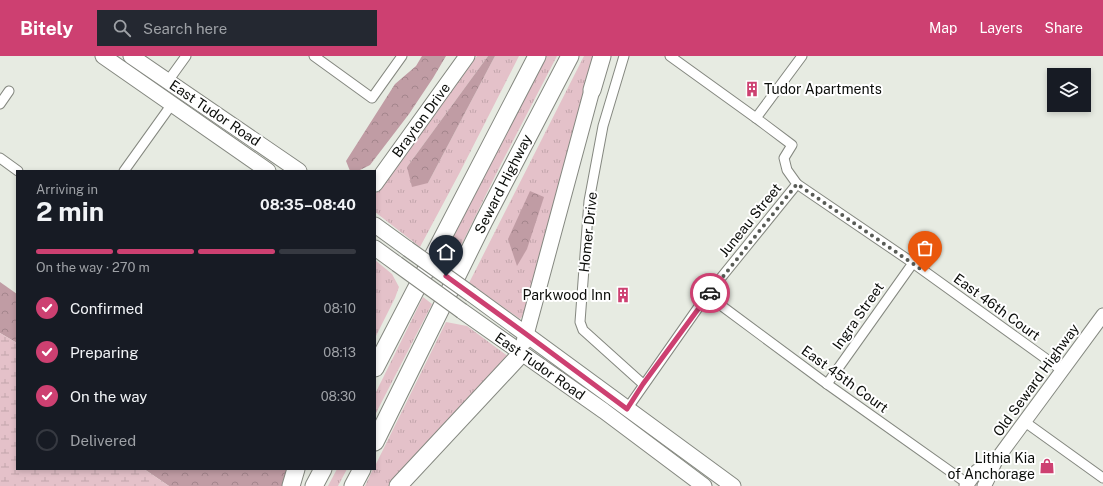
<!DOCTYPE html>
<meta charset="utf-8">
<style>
body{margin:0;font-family:"Public Sans",sans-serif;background:#242831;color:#f1f3f6;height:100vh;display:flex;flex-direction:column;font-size:15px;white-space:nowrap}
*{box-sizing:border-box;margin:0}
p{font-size:13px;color:#9ea1a6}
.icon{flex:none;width:22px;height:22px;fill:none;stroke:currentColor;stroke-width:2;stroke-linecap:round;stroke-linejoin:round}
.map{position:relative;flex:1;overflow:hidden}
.sheet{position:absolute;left:16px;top:114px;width:360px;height:300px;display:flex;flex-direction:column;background:#171b24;border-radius:0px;box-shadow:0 2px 6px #0003}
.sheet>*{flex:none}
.fabs{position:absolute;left:1047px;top:12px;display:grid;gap:8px}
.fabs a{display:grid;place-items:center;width:44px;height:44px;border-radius:0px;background:#171b24;box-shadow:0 2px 6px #0003;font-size:20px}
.pin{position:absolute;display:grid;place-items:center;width:34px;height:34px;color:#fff;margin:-41px -17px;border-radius:50% 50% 50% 0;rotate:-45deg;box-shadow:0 0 4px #0007}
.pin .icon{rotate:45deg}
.courier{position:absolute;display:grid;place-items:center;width:40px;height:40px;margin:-20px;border:3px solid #cd4071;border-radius:50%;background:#fff;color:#222;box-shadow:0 1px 5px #0007}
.headline em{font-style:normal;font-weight:700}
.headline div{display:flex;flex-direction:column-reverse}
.headline{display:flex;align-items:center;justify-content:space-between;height:68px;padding:0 20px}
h1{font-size:26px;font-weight:700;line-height:30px}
.bar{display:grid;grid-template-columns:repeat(4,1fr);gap:6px 4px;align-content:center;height:48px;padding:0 20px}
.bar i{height:5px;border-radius:3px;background:#363941}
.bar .on{background:#cd4071}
.bar p{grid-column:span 4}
ol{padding:0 20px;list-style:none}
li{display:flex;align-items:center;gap:12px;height:44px}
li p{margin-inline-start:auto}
li .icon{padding:4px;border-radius:50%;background:#cd4071;color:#fff;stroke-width:4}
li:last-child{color:#9ea1a6}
li i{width:22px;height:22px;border:2px solid #363941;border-radius:50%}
header{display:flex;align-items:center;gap:24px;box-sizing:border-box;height:56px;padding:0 20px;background:#cd4071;color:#fff}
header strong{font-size:19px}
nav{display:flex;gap:22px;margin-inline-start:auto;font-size:14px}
.search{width:280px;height:36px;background:#242831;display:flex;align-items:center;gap:10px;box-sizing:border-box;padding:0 14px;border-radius:0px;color:#9ea1a6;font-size:15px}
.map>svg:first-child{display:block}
</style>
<header>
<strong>Bitely</strong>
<div class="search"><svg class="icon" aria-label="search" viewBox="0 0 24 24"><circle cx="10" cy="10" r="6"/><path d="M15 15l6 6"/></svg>Search here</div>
<nav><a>Map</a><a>Layers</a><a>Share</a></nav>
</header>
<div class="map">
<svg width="1103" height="430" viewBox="0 0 1103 430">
<defs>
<pattern id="grass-tufts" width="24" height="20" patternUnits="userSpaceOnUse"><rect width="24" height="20" fill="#e4c1c9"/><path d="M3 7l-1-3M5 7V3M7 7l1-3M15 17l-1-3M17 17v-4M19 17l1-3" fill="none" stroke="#c2a5ab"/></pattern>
<pattern id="forest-crowns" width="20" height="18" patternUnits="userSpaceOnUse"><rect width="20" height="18" fill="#c09ca4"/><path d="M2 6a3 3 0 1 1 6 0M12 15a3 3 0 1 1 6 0" fill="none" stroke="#a4858c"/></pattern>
<pattern id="wetland-marsh" width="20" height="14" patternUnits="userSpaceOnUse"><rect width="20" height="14" fill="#e4c1c9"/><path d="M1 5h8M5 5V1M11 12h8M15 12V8" fill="none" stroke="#c2a5ab"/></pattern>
</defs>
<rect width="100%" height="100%" fill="#e7ebe2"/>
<g fill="url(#grass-tufts)">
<polygon points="477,0 488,0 407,111 428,127 495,0 519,0 459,118 420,191 375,156 375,139"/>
<polygon points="545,0 557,0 501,108 449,214 440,207"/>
<polygon points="584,0 598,0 544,182 525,257 520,263 469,227"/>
<polygon points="375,204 392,218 399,231 395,242 375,282"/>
<polygon points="423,241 432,248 375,359 375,338"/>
<polygon points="446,266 467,270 509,301 390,430 365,430 373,413 375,413 375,410"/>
<polygon points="337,413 347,413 338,430 328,430"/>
</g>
<g fill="url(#forest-crowns)">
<polygon points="422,0 446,0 433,22 409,58 370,109 358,115 350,115 346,105 395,28 416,10"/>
<polygon points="488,0 495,0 428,127 412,131 407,111"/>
<polygon points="530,135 544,141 527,193 517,210 508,183"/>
<polygon points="0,226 17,238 17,287 0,277"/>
<polygon points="144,413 288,413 283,430 169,430"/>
</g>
<polygon fill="url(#wetland-marsh)" points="0,277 17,287 17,413 144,413 169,430 0,430"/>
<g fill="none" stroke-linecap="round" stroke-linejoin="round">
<g stroke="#858880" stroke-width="11">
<g id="street">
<polyline points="314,0 372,42 402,0"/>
<polyline points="624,0 603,70 589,145 580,266 583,274 643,328"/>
<polyline points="670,0 756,62"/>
<polyline points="168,25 186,0"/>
<polyline points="0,48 9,35"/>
<polyline points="0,102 18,115"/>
<polyline points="124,115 172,48"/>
<polyline points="797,128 913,207 1063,315"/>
<polyline points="707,239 827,328 968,428"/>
<polyline points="827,328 913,207"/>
<polyline points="627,353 707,239 797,128 787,114 784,102 792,89 756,62 802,0"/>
<polyline points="1025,366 1103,422"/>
</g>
</g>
<g stroke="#858880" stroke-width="15">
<g id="secondary">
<polyline points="966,430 977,415 994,408"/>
<path d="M984,430c6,-8 7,-18 13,-27l106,-144"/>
</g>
</g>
<g stroke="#858880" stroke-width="17">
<g id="primary">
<polyline points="103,0 268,115"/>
<polyline points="131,0 299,115"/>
<polyline points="375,128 467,0"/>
<polyline points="375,169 408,193"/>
<polyline points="375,192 397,208"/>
<polyline points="471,238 733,430"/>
<polyline points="462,255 604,355 704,430"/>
<polyline points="524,286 592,34"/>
</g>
</g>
<g stroke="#858880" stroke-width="19">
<g id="highway">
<polyline points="592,34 602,0"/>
<polyline points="375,312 537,0"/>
<polyline points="375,386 484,165 570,0"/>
<polyline points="291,430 296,413"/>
<polyline points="314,430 323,413"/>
<polyline points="353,430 362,413"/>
<polyline points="398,430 521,298"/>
</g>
</g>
<use href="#street" stroke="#fff" stroke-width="9"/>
<use href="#secondary" stroke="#fff" stroke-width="13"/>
<use href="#primary" stroke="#fff" stroke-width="15"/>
<use href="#highway" stroke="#fff" stroke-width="17"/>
<g stroke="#858880" stroke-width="17" stroke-linecap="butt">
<g id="primary-bridge">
<polyline points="408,193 471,238"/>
<polyline points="397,208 462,255"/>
</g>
</g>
<use href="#primary-bridge" stroke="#fff" stroke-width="15"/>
</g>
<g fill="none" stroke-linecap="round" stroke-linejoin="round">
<polyline stroke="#585b56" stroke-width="4" stroke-dasharray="0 7.2" points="710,237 797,128 925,216"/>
<polyline stroke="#cd4071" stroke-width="5" points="446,220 526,278 627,353 643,328 710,237"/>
</g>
<defs>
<g id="building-bare" transform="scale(1.2)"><path d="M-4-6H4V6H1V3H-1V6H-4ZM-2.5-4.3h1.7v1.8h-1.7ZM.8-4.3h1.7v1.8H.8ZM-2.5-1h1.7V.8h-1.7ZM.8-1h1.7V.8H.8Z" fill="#cd4071" stroke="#fff" stroke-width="2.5" paint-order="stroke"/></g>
<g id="shop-bare" transform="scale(1.2)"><path d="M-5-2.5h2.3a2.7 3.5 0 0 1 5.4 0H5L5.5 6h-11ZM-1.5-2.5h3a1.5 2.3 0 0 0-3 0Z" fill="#cd4071" stroke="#fff" stroke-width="2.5" paint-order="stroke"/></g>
</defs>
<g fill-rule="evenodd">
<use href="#building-bare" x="752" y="33"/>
<use href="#building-bare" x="623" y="239"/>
<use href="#shop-bare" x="1047" y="410"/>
</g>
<g text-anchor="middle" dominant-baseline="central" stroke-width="4" stroke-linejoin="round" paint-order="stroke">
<g font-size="14" fill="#0b0d0a" stroke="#fff" text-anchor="end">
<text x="764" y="33" text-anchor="start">Tudor Apartments</text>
<text x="611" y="239">Parkwood Inn</text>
<text x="1035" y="402">Lithia Kia<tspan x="1035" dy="16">of Anchorage</tspan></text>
</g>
<g font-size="14" fill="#0b0d0a" stroke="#fff">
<text transform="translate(215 57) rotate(34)">East Tudor Road</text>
<text transform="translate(421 64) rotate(-54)">Brayton Drive</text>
<text transform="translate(503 128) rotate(-63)">Seward Highway</text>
<text transform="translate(750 164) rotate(-51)">Juneau Street</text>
<text transform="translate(588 176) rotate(-84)">Homer Drive</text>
<text transform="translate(997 251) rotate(36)">East 46th Court</text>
<text transform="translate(858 260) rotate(-55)">Ingra Street</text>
<text transform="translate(540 310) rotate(35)">East Tudor Road</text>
<text transform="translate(845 323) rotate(36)">East 45th Court</text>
<text transform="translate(1036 324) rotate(-54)">Old Seward Highway</text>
</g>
</g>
</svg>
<div class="fabs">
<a><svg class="icon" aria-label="layers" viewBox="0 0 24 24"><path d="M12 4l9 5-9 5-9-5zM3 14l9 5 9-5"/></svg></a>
</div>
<div class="pin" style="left:925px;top:216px;background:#ea580c"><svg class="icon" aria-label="bag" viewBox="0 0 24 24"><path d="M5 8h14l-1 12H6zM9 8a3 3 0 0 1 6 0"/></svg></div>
<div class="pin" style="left:446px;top:220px;background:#1f2937"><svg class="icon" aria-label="home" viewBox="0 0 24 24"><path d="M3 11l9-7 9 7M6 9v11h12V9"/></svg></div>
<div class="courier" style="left:710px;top:237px"><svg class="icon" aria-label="car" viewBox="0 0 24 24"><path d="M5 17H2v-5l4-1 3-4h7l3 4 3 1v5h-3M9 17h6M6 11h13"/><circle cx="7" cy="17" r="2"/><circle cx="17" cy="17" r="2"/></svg></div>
<section class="sheet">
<div class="headline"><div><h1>2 min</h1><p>Arriving in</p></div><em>08:35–08:40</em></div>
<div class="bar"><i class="on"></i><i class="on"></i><i class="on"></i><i></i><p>On the way · 270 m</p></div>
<ol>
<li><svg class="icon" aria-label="check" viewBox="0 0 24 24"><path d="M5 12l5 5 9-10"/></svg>Confirmed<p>08:10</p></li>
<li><svg class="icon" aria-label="check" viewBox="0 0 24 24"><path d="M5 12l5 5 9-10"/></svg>Preparing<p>08:13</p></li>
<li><svg class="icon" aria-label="check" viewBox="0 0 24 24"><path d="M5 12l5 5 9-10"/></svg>On the way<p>08:30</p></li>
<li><i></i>Delivered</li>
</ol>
</section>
</div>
